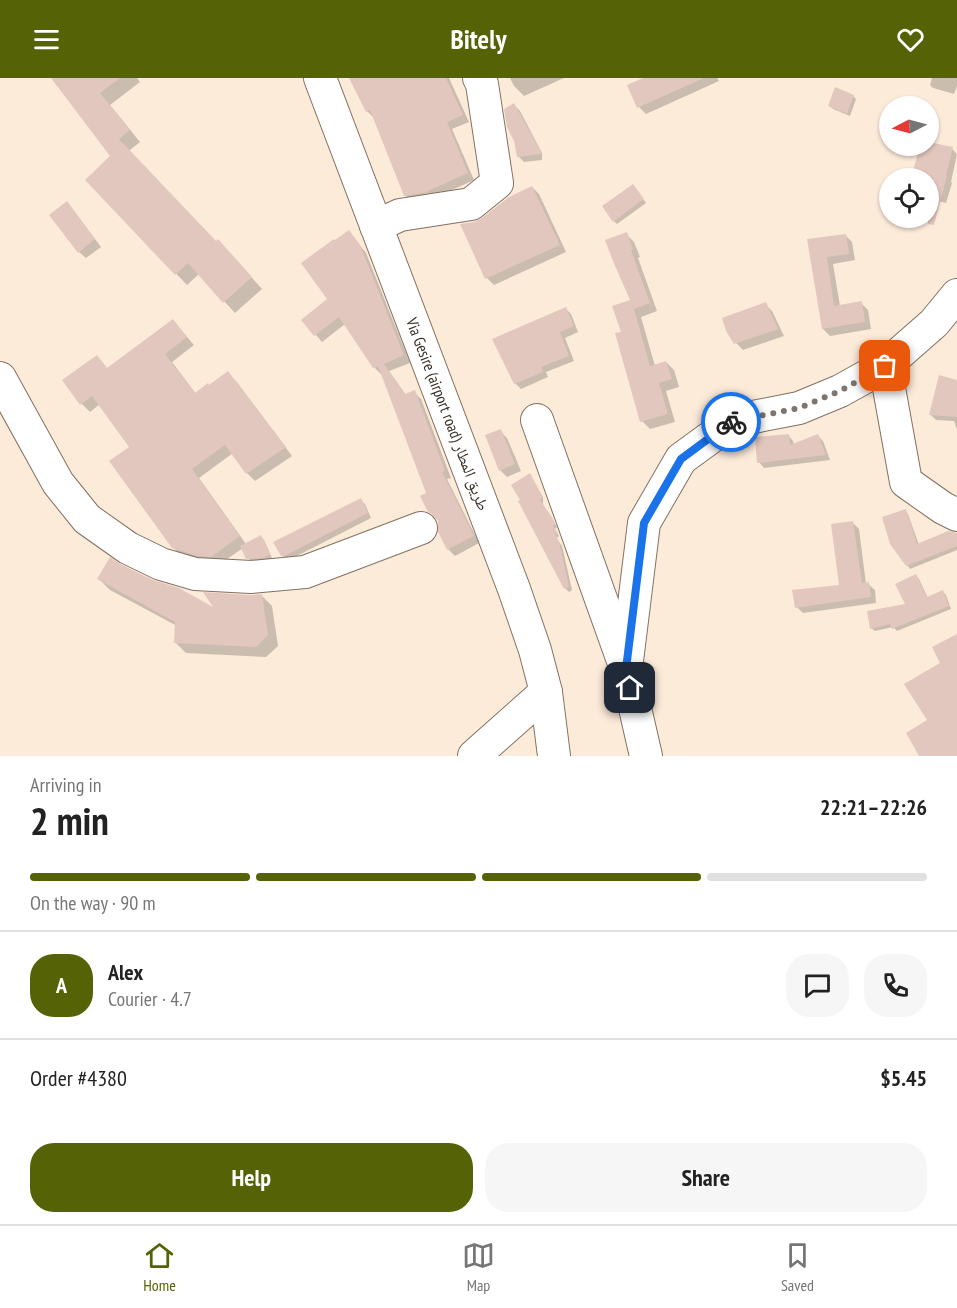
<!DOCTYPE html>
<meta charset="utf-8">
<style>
body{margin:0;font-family:"PT Sans Narrow","Noto Naskh Arabic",sans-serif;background:#f6f6f6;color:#222;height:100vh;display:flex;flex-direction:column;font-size:22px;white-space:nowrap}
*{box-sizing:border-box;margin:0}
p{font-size:20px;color:#767676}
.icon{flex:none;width:33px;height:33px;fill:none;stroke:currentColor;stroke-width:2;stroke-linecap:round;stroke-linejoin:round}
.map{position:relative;height:678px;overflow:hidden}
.drawer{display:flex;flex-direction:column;background:#fff;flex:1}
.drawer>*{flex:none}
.needle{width:39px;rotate:264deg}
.fabs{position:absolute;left:879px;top:18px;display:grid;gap:12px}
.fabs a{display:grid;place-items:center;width:60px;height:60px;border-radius:50%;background:#fff;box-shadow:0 2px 4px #0004;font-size:30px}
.pin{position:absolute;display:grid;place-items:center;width:51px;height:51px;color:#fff;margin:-26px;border-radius:12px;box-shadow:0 3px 9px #0006}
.courier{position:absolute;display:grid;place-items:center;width:60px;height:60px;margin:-30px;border:4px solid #1a73e8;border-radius:50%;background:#fff;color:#222;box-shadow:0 2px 8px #0007}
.summary em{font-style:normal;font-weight:800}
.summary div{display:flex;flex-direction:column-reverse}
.summary{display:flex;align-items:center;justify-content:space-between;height:102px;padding:0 30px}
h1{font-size:39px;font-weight:800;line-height:45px}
.bar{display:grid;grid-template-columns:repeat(4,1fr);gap:9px 6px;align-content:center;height:72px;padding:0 30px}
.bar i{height:8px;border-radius:4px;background:#e0e0e0}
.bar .selected{background:#556205}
.bar p{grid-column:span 4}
.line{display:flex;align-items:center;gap:15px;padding:0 30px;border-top:2px solid #e0e0e0}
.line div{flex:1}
.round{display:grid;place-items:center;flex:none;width:63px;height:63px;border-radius:24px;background:#f6f6f6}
.button{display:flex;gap:12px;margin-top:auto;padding:12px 30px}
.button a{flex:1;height:69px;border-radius:24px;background:#556205;color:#fff;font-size:24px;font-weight:800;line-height:69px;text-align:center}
.button a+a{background:#f6f6f6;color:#222}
header{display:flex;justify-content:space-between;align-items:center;height:78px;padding:0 30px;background:#556205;color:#fff;font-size:27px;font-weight:800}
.dock{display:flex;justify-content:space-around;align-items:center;height:84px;border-top:2px solid #e0e0e0;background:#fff;font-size:16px;color:#767676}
.dock a{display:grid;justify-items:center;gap:3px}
.dock .selected{color:#556205}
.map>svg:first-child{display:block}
</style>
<header><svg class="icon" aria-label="menu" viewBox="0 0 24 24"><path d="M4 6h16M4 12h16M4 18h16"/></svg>Bitely<svg class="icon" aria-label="heart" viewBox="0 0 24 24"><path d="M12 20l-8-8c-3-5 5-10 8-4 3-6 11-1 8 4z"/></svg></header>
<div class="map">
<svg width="957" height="678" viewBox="0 0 957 678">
<rect width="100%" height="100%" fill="#fff7ef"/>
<path fill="#fdebda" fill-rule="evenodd" d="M0,0h957v678h-957zM890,28h38v40h-38zM890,100h38v40h-38z"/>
<g fill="#0003">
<polygon points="53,0 137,0 140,4 110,27 140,64 129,73 216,164 229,174 262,211 235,235 199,196 187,207 87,102 112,78"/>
<polygon points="351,0 449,0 469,44 452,51 474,102 434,120 412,124 405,117 375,41 367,33"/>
<polygon points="510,0 564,0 524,18 514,8"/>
<polygon points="647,0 717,0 719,3 646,36 639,29"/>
<polygon points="932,0 957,0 957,8 954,16 933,10 930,7"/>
<polygon points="853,18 856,21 850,38 833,31 830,28"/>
<polygon points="514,27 520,33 542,75 542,82 524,84 518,78"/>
<polygon points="922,68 952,71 957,76 951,104 952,105 946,125 928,120 928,100 912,100"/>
<polygon points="532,109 539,116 566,174 494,207 487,200 474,145"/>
<polygon points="636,111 646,125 617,146 614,143"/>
<polygon points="73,132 101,169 86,180 79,174"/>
<polygon points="349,154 366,175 410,285 389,293 406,317 414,314 421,321 451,400 447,401 479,465 455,478 448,471 439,443 429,433 428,416 382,296 381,296 374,289 345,246 322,264 303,242 329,222 335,164"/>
<polygon points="626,156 634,164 640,179 638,180 657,233 641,239 655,288 666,284 674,292 679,309 666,313 675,344 650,351 642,343 622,255 632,223"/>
<polygon points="845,157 852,164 855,182 833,186 840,228 861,225 868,232 871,251 830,258 823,251 809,163"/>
<polygon points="765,226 772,233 784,258 743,272 736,265"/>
<polygon points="566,231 571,236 578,254 565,260 574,283 546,294 548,299 521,311 515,305"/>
<polygon points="173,243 194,267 172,284 196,316 209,308 236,303 292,378 255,403 247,395 233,375 199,400 246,466 261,459 264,462 272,480 267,482 251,483 248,480 243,470 220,486 181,478 173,469 131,369 100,326 90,334 82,326 64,303 108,291"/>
<polygon points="957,304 957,351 954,343 936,342 930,336"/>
<polygon points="500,353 507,360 521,393 507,399 500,392"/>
<polygon points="788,357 793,363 794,367 818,358 823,363 830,382 764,390 759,384"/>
<polygon points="530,397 543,419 543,427 557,449 555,451 559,458 556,460 562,468 572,512 569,514 565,510"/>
<polygon points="360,422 365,426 371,440 289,482 287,482 282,477"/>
<polygon points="905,433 908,436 919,467 957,456 957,472 910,491 907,487"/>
<polygon points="853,445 859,451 866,506 868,506 875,512 876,525 803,535 797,529 841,509"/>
<polygon points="119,488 218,533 262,518 272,528 278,568 266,579 186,575 176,565 177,548 110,512 99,501"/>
<polygon points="916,498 919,501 928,520 942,513 946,517 951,531 897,553 893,549 875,553 871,550 907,527"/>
</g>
<g fill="#e2c7be">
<polygon points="51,0 120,0 100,15 130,52 119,61 216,163 218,161 252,199 223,225 188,185 175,197 85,102 110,78"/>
<polygon points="349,0 446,0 463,37 447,44 468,95 428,113 429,114 404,118 370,32 366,34"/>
<polygon points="643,0 704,0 637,30 627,7"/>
<polygon points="835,9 854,17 847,36 828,28"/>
<polygon points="514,25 533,59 542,76 517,79 514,63 507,49 504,31"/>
<polygon points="928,64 953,69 946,98 947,98 934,147 928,146 928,100 911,100 920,68 928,68"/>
<polygon points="633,106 644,121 613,144 602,128"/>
<polygon points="532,108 560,167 485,201 460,146 474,144 482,140 509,119"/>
<polygon points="67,123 95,161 78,175 49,137"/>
<polygon points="349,152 360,167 404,277 384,286 405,316 415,312 445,393 442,394 474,458 447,472 438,454 438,443 433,436 428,434 420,418 426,415 378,288 379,288 373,290 339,239 314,258 301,242 327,221 301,185 334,161 335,162"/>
<polygon points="627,154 633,171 631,172 650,225 634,231 650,288 666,283 672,301 659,305 668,336 640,344 615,255 621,254 612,228 630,222 613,183 605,162"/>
<polygon points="846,156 849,176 827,179 834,228 862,223 865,244 822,251 807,161"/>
<polygon points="766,224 778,251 734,266 726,253 722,240"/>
<polygon points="566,229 574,248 560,254 569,278 541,289 543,294 514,306 492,261"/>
<polygon points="173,241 187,259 165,276 195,315 208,305 209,307 228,293 286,369 246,396 225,367 192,391 240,458 211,479 198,478 172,470 109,383 129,369 92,318 80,327 62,302 97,277 107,290"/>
<polygon points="939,297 957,302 957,339 929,337"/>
<polygon points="501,351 515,386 499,393 485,357"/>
<polygon points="789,356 790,367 818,356 826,377 757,385 755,359"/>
<polygon points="530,395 543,420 540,422 553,441 555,446 553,448 557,455 555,456 559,463 569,509 564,511 518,423 520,422 511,407"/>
<polygon points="361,420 368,435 284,478 281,478 273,464"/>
<polygon points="906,431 917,466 948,453 957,455 957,468 906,488 890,466 882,439"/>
<polygon points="853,443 862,505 869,504 871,519 795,530 792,512 839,507 831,446"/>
<polygon points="261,457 270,476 264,480 246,481 240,468"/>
<polygon points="110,479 120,486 153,502 179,510 213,529 203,514 250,517 262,516 268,557 256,569 174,565 175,544 97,501"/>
<polygon points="916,496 927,519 943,512 949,528 892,551 890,546 870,551 867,533 905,526 895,506"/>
<polygon points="957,556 957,678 919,678 906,655 927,642 904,606 940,585 932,569"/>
</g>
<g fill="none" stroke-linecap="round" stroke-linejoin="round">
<g stroke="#837161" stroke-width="34">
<g id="minor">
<polyline points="320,0 514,511 535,572 546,614 554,678"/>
<polyline points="376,148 400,137 471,126 497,105 482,6 479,0"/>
<polyline points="885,288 906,404 943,430 957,437"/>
<polyline points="0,300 58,405 87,441 128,470 161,486 195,496 251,499 305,494 421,450"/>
<polyline points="537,342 626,591 646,678"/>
<polyline points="626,591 644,445 681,381 733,343 799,330 840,313 885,288 934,245 957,217"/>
<polyline points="474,678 546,614"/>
</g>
</g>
<use href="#minor" stroke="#fff" stroke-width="32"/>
</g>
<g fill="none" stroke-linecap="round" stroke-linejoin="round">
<polyline stroke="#7d756e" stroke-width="6" stroke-dasharray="0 10.8" points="731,344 734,343 799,330 840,313 885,288"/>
<polyline stroke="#1a73e8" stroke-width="8" points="630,610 626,591 644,445 681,381 731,344"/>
</g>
<g text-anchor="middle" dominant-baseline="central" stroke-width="4.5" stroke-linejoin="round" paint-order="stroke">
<g font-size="16" fill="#372f28" stroke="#fff">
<text transform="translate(448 336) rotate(69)">Via Gesire (airport road) طريق المطار</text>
</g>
</g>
</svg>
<div class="fabs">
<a><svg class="needle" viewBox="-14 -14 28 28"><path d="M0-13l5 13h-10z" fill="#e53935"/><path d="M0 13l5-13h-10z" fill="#767676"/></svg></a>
<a><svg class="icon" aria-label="locate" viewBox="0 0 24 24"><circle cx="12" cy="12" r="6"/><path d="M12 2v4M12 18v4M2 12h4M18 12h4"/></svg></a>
</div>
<div class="pin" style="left:885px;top:288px;background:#ea580c"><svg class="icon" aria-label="bag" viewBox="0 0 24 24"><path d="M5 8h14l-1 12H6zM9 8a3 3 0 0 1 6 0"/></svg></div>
<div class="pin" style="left:630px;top:610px;background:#1f2937"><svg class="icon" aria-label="home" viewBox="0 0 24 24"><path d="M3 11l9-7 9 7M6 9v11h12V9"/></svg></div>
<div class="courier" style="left:731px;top:344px"><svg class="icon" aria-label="bike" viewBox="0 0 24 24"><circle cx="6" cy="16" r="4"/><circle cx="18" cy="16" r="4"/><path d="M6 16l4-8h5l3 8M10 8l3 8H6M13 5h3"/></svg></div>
</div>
<section class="drawer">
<div class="summary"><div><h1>2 min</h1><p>Arriving in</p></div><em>22:21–22:26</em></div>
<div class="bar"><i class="selected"></i><i class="selected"></i><i class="selected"></i><i></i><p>On the way · 90 m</p></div>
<div class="line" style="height:108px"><b class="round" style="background:#556205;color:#fff">A</b><div><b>Alex</b><p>Courier · 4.7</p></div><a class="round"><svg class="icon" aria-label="chat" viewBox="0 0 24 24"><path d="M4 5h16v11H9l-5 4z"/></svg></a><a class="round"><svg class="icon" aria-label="phone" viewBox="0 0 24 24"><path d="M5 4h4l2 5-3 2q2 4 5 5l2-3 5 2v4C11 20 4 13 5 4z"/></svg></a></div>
<div class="line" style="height:78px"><div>Order #4380</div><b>$5.45</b></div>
<div class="button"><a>Help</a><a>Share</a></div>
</section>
<nav class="dock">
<a class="selected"><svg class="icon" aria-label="home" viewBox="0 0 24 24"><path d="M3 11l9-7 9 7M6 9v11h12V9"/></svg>Home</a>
<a><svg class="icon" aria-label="map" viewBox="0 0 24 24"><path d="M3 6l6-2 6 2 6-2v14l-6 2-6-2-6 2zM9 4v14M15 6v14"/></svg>Map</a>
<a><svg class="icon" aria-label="saved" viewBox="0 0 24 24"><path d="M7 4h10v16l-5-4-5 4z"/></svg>Saved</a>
</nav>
